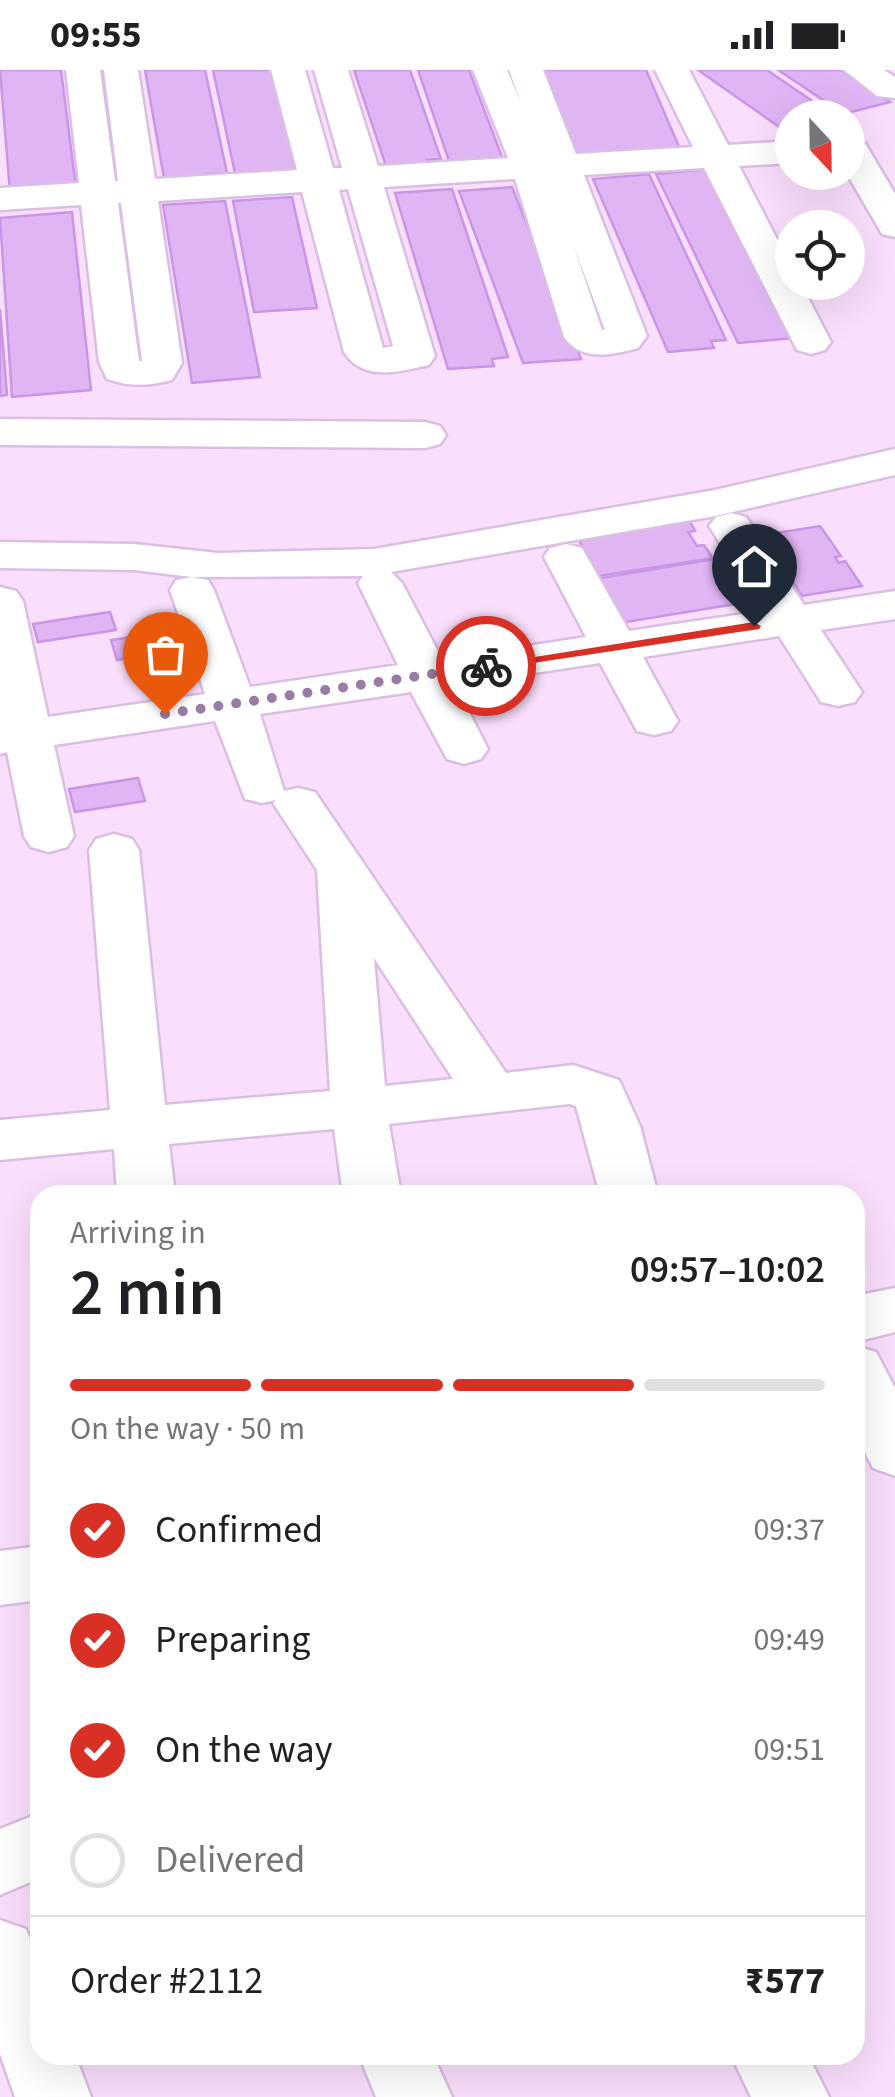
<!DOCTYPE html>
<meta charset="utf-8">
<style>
body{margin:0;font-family:"Source Sans 3",sans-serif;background:#f2f2f2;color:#202124;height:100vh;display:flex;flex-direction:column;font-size:38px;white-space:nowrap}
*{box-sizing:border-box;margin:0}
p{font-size:32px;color:#757577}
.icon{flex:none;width:55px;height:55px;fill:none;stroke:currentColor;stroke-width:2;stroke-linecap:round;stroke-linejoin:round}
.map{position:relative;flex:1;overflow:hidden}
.details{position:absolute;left:30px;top:1115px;width:835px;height:880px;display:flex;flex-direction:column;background:#fff;border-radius:30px;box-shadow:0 10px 40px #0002}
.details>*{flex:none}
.needle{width:65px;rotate:158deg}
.tools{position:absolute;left:775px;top:30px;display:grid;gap:20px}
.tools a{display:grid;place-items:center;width:90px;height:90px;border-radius:50%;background:#fff;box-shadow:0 10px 40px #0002;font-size:50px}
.pin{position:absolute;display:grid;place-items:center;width:85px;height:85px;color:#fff;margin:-102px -42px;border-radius:50% 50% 50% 0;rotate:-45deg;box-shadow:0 0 10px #0007}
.pin .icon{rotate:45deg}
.courier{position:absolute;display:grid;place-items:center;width:100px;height:100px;margin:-50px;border:8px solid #d93025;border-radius:50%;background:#fff;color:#222;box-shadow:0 2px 12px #0007}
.headline em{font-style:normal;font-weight:600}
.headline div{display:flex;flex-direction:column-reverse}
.headline{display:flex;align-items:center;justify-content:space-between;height:170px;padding:0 40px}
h1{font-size:65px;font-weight:600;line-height:75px}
.bar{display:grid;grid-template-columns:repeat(4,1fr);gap:15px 10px;align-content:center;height:120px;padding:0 40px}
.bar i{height:12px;border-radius:8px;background:#e0e0e0}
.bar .on{background:#d93025}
.bar p{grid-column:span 4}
.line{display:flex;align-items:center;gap:25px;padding:0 40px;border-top:2px solid #e0e0e0}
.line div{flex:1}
ol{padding:0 40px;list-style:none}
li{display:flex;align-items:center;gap:30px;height:110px}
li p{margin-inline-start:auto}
li .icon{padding:10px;border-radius:50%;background:#d93025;color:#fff;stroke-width:4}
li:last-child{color:#757577}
li i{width:55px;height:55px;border:5px solid #e0e0e0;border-radius:50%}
.status{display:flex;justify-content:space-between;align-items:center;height:70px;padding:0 50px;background:#fff;direction:ltr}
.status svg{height:28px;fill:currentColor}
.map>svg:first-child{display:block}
</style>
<div class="status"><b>09:55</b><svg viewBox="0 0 49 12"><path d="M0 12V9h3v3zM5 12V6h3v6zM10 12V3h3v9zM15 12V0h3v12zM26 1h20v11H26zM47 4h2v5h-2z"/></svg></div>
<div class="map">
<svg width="895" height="2027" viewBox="0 0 895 2027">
<rect width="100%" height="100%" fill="#fadffd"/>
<g fill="#e0b5f4" stroke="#cb95e7" stroke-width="2.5">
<polygon points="0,0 61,0 76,118 10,122"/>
<polygon points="145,0 205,0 227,103 207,104 208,110 165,114"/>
<polygon points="213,0 275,0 301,103 236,108"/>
<polygon points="354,0 410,0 441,89 427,90 429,96 387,99"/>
<polygon points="418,0 469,0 502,87 449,91"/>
<polygon points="540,0 646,0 680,79 571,86"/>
<polygon points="698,0 767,0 837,48 792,48 792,66"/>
<polygon points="778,0 841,0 890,32 844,44"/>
<polygon points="708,99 795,268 738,273 656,104"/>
<polygon points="649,104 726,270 711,271 714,278 668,282 593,109"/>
<polygon points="512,117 581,289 523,293 459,121"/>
<polygon points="452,119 508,287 492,289 494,296 448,299 395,123"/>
<polygon points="292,127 317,238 254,242 233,131"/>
<polygon points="225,131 260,307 192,313 163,135"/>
<polygon points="72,142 91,320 12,327 0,148"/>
<polygon points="0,239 7,325 0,326"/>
<polygon points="689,450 695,461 688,462 697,476 704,475 713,488 599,506 577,467"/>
<polygon points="820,456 841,486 835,487 839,493 845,491 862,516 802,526 763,465"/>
<polygon points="715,489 722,501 715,503 723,516 731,515 742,533 620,553 595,509"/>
<polygon points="110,542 116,560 38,572 33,554"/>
<polygon points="177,560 183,580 117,590 111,570"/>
<polygon points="138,708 145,731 75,742 69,719"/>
</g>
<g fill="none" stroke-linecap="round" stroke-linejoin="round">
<g stroke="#dbbee3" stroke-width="5">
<g id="minor">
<path d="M66,0h34l15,111h3l-14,-111h34l17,109 142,-9 -26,-100h34l28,98h9l-28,-98h34l30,96 130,-8 -35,-88h34l14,33 -12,-33h34l33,84 117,-7 -38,-77h34l39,75 64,-4v22l-53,3 53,102v14h8l31,60 -6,8 -14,4 -14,-4 -93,-182 -120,7 63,161 -9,12c-25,7 -57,14 -74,-11l-49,-158 -131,8 51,169 -6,9c-31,7 -65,17 -85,-13l-42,-160 -144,9 24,162 -10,17c-24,6 -42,7 -65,-1l-8,-17 -18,-157 -81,5v-22l79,-5zM348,119l45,157 -10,2 -44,-158zM118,133h3l21,158h-3zM573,174l32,86h-3z"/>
<polygon points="844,0 884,0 895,7 895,28 877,26"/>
<polygon points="848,70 865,73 895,124 895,167 882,164 846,102"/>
<polygon points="0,349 425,352 440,356 446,365 440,374 425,378 0,375"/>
<path d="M895,379v26l-180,41 -324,56 11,11 40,76 144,-22 -42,-80 6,-9 16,-4 16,4 47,83 134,-20 -54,-85 7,-9 15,-4 15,4 58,88 91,-14v28l-74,11 41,62 -7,10 -17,4 -17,-4 -42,-66 -136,21 35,64 -7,10 -17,4 -17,-4 -37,-68 -145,22 33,64 -7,10 -17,5 -17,-5 -36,-67 -151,22 24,77 14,-3 17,4 191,281 67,-8 46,15 21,46 18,69h-58l-24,-89 -7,-2 -180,20 12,71h-58l-9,-66 -165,15 6,51h-58l-3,-46 -114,11v-40l110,-10 -21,-260 7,-11 18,-5 18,5 7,11 26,255 165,-14 -13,-221 -44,-67 3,-3 -14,3 -17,-4 -30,-78 -161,24 20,91 -7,11 -18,5 -18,-5 -7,-11 -17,-84 -7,2v-167l16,4 7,10 25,116 157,-23 -35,-104 6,-10 16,-3 -58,-7 -134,-2v-26l134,2 84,9 156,-4 341,-59zM363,506l-5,7 40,82 -148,22 -36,-97 -6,-10 -16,-3zM374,888l79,121 -68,7z"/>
<polygon points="895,1218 895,1262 855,1272 855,1226"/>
<polygon points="855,1276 876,1282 895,1318 895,1406 873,1398 855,1363"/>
<polygon points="40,1476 40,1530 0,1535 0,1481"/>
<polygon points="40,1743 40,1808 0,1825 0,1759"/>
<polygon points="0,1850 26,1859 40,1893 40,1985 75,1985 91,2027 15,2027 0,1984"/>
<polygon points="359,1985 433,1985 452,2027 376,2027"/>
<polygon points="731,1985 808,1985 829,2027 751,2027"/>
</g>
</g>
<use href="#minor" fill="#fff" fill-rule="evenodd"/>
</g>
<polygon fill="#d93025" points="754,552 761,556 759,559 486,600 479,596"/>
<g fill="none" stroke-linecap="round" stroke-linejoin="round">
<polyline stroke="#987ca4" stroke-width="10" stroke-dasharray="0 18" points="165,644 486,596"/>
</g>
</svg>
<div class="tools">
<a><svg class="needle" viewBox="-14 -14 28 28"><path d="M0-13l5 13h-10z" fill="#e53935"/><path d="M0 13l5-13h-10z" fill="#757577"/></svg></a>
<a><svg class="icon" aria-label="locate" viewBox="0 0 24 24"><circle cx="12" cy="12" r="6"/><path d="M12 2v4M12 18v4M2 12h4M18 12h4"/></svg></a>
</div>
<div class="pin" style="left:165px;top:644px;background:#ea580c"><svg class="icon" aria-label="bag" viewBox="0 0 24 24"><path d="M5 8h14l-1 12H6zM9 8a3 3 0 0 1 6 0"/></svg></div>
<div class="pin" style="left:754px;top:556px;background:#1f2937"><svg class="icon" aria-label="home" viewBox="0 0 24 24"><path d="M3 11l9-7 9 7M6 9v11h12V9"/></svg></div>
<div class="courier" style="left:486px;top:596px"><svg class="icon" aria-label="bike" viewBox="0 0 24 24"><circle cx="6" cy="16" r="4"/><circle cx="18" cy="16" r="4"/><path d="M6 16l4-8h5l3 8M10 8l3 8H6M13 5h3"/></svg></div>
<section class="details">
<div class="headline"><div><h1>2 min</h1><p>Arriving in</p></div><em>09:57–10:02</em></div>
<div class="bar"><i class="on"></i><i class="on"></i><i class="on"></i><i></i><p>On the way · 50 m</p></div>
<ol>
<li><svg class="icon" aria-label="check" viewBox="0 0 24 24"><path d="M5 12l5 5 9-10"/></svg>Confirmed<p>09:37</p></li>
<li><svg class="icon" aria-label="check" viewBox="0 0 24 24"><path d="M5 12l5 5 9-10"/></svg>Preparing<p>09:49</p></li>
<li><svg class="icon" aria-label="check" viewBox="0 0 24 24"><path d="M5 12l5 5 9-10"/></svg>On the way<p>09:51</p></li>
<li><i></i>Delivered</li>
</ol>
<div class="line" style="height:130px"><div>Order #2112</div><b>₹577</b></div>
</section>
</div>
